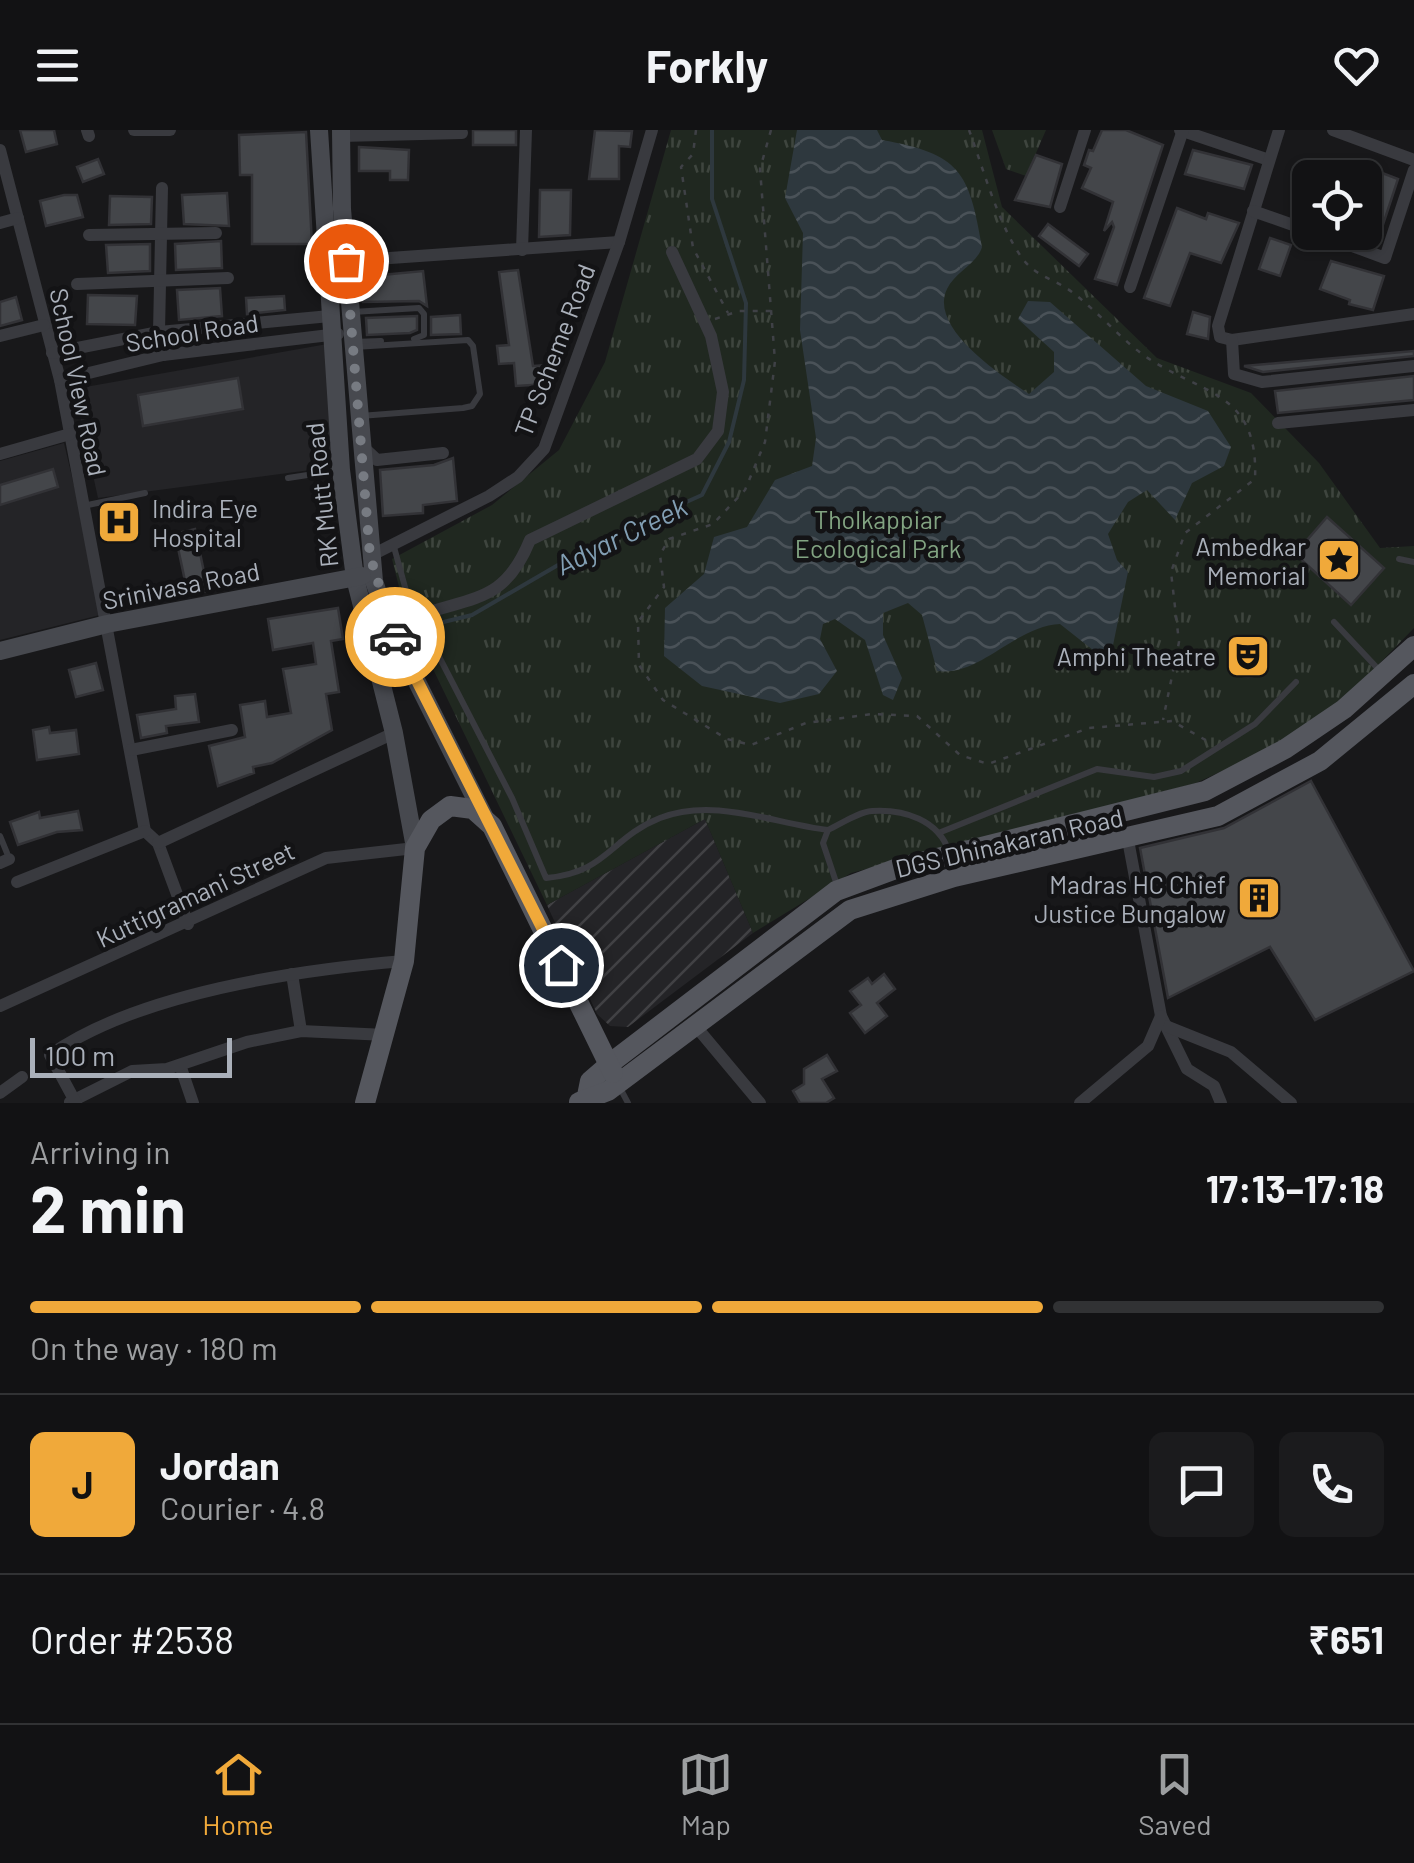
<!DOCTYPE html>
<meta charset="utf-8">
<style>
body{margin:0;font-family:Barlow,sans-serif;background:#1b1b1d;color:#f1f3f6;height:100vh;display:flex;flex-direction:column;font-size:38px;white-space:nowrap}
*{box-sizing:border-box;margin:0}
p{font-size:32px;color:#9c9ea0}
.icon{flex:none;width:55px;height:55px;fill:none;stroke:currentColor;stroke-width:2;stroke-linecap:round;stroke-linejoin:round}
.map{position:relative;height:973px;overflow:hidden}
.panel{display:flex;flex-direction:column;background:#121214;flex:1}
.panel>*{flex:none}
.controls{position:absolute;left:1292px;top:30px;display:grid;gap:20px}
.controls a{display:grid;place-items:center;width:90px;height:90px;border-radius:15px;background:#121214;box-shadow:0 2px 8px #0004,0 0 0 2px #313234;font-size:50px}
.scale{position:absolute;left:30px;bottom:25px;width:202px;box-sizing:border-box;padding-left:10px;border:5px solid #aab0ba;border-top:0;font-size:28px;line-height:35px;white-space:nowrap;color:#aab0ba;-webkit-text-stroke:8px #131315;paint-order:stroke}
.pin{position:absolute;display:grid;place-items:center;width:85px;height:85px;color:#fff;margin:-42px;border:5px solid #fff;border-radius:50%;box-shadow:0 2px 10px #0007}
.courier{position:absolute;display:grid;place-items:center;width:100px;height:100px;margin:-50px;border:8px solid #f0a93a;border-radius:50%;background:#fff;color:#222;box-shadow:0 2px 12px #0007}
.summary em{font-style:normal;font-weight:700}
.summary div{display:flex;flex-direction:column-reverse}
.summary{display:flex;align-items:center;justify-content:space-between;height:170px;padding:0 30px}
h1{font-size:65px;font-weight:700;line-height:75px}
.bar{display:grid;grid-template-columns:repeat(4,1fr);gap:15px 10px;align-content:center;height:120px;padding:0 30px}
.bar i{height:12px;border-radius:8px;background:#313234}
.bar .active{background:#f0a93a}
.bar p{grid-column:span 4}
.line{display:flex;align-items:center;gap:25px;padding:0 30px;border-top:2px solid #313234}
.line div{flex:1}
.round{display:grid;place-items:center;flex:none;width:105px;height:105px;border-radius:15px;background:#1b1b1d}
header{display:flex;justify-content:space-between;align-items:center;height:130px;padding:0 30px;background:#121214;font-size:45px;font-weight:700}
.menu{display:flex;justify-content:space-around;align-items:center;height:140px;border-top:2px solid #313234;background:#121214;font-size:28px;color:#9c9ea0}
.menu a{display:grid;justify-items:center;gap:5px}
.menu .active{color:#f0a93a}
.map>svg:first-child{display:block}
</style>
<header><svg class="icon" aria-label="menu" viewBox="0 0 24 24"><path d="M4 6h16M4 12h16M4 18h16"/></svg>Forkly<svg class="icon" aria-label="heart" viewBox="0 0 24 24"><path d="M12 20l-8-8c-3-5 5-10 8-4 3-6 11-1 8 4z"/></svg></header>
<div class="map">
<svg width="1414" height="973" viewBox="0 0 1414 973">
<defs>
<pattern id="industrial-furrows" width="10" height="10" patternUnits="userSpaceOnUse" patternTransform="scale(2.5)"><rect width="10" height="10" fill="#242427"/><path d="M-1 1l2-2M0 10L10 0M9 11l2-2" fill="none" stroke="#414144"/></pattern>
<pattern id="park-tufts" width="24" height="20" patternUnits="userSpaceOnUse" patternTransform="scale(2.5)"><rect width="24" height="20" fill="#202820"/><path d="M3 7l-1-3M5 7V3M7 7l1-3M15 17l-1-3M17 17v-4M19 17l1-3" fill="none" stroke="#3e453e"/></pattern>
<pattern id="water-waves" width="16" height="10" patternUnits="userSpaceOnUse" patternTransform="scale(2.5)"><rect width="16" height="10" fill="#2e383e"/><path d="M0 5q4-4 8 0t8 0" fill="none" stroke="#4a5258"/></pattern>
</defs>
<rect width="100%" height="100%" fill="#18181a"/>
<g fill="#242427">
<polygon points="333,213 348,335 98,368 74,259"/>
<polygon points="64,313 104,484 0,510 0,331"/>
</g>
<polygon fill="url(#industrial-furrows)" points="705,689 753,803 628,897 610,896 597,884 547,775"/>
<g fill="url(#park-tufts)">
<polygon points="671,0 982,0 1002,77 1157,228 1251,263 1319,333 1380,418 1414,416 1414,498 1345,569 1276,616 1196,653 851,743 753,803 705,689 547,775 405,481 392,429 492,375 559,320 605,232"/>
<polygon points="992,0 1046,0 1026,46 1006,39"/>
</g>
<path fill="url(#water-waves)" d="M797,0h80l5,10c78,14 87,31 100,107 -5,17 -27,25 -35,42 -19,39 55,87 82,105l25,-22v-20l-36,-33 10,-18 22,1 96,84 62,25 23,36 -7,19 -32,17 -17,37 -28,-30 -19,12 -20,32 9,26 11,12 -17,83 -13,-1 -38,-30c-45,2 -80,53 -123,47l-15,-56 -14,-12 -25,10v22l19,43 -9,22 -10,-5 -18,-55 -30,-21 -12,5 -3,15 17,32 -18,23 -39,9 -78,-17 -38,-30 1,-48 39,-34 10,-37 33,-10 28,-47 37,-14 4,-28 -16,-108 3,-97 -18,-35z"/>
<g fill="none" stroke-linecap="round" stroke-linejoin="round">
<polyline stroke="#2e383e" stroke-width="4" points="415,499 472,485 601,410 702,365 729,312 744,250 746,173 712,69 712,0"/>
</g>
<g fill="#44464a" stroke="#323236" stroke-width="2.5">
<polygon points="20,0 54,0 57,14 26,22"/>
<rect x="473" y="0" width="43" height="15"/>
<polygon points="595,0 632,1 630,17 619,16 619,49 589,49"/>
<polygon points="1102,0 1126,0 1163,15 1117,155 1095,149 1114,97 1112,92 1104,101 1113,72 1082,58 1091,38 1084,35 1089,20 1093,21"/>
<polygon points="306,2 312,114 252,114 252,45 240,45 239,5"/>
<polygon points="359,17 409,20 408,50 390,50 390,41 359,41"/>
<polygon points="1193,20 1252,35 1244,59 1185,44"/>
<polygon points="1036,25 1062,34 1050,77 1015,70"/>
<polygon points="98,29 104,44 83,52 77,37"/>
<polygon points="1377,41 1398,49 1377,113 1365,109 1365,87 1373,64 1368,63"/>
<polygon points="540,60 571,60 570,105 539,107"/>
<polygon points="227,63 229,96 184,94 182,65"/>
<polygon points="64,65 77,65 83,87 46,96 40,71"/>
<polygon points="110,66 152,67 151,94 109,95"/>
<polygon points="1177,78 1206,89 1208,83 1239,93 1221,133 1190,123 1170,176 1144,168"/>
<polygon points="1048,94 1088,124 1079,136 1039,106"/>
<polygon points="1270,108 1291,115 1280,146 1259,139"/>
<polygon points="221,111 222,138 176,140 175,114"/>
<polygon points="150,114 150,141 108,143 106,115"/>
<polygon points="1331,131 1384,146 1373,180 1349,174 1350,170 1320,159"/>
<polygon points="518,140 533,236 547,235 548,254 516,256 514,233 499,234 497,216 509,215 499,142"/>
<polygon points="423,141 427,176 419,171 363,172 361,147"/>
<polygon points="220,158 222,186 179,190 177,160"/>
<polygon points="88,165 137,166 135,195 87,194"/>
<polygon points="284,166 285,180 247,184 246,168"/>
<polygon points="16,167 22,190 0,196 0,172"/>
<polygon points="1193,182 1210,187 1208,209 1187,204"/>
<polygon points="460,185 461,204 431,205 431,187"/>
<polygon points="417,186 417,200 410,203 367,205 366,188"/>
<polygon points="1414,221 1414,226 1263,242 1244,236"/>
<polygon points="1414,246 1414,270 1278,283 1275,261"/>
<polygon points="238,248 243,279 143,296 138,265"/>
<polygon points="453,328 457,371 423,375 423,383 383,386 380,340 434,335"/>
<polygon points="53,339 58,357 0,375 0,355"/>
<polygon points="131,383 135,401 111,407 107,390"/>
<polygon points="1327,387 1384,438 1351,475 1295,424"/>
<polygon points="195,399 208,461 188,465 175,404"/>
<polygon points="338,478 343,509 331,511 339,562 326,564 332,600 272,633 253,637 254,643 218,656 209,616 245,607 240,575 265,571 267,587 291,583 283,539 316,534 313,513 273,520 268,489"/>
<circle cx="1248" cy="528" r="19"/>
<polygon points="96,533 103,560 76,567 69,540"/>
<polygon points="195,564 199,592 166,596 167,603 141,608 137,585 176,579 175,566"/>
<polygon points="49,597 50,603 76,600 79,624 37,630 33,600"/>
<polygon points="1311,651 1414,841 1315,890 1270,817 1168,868 1140,718 1224,698"/>
<polygon points="78,681 82,700 57,702 18,715 10,692 39,682 40,688"/>
<polygon points="884,844 895,859 877,873 887,886 865,903 850,883 861,875 850,861 868,848 872,854"/>
<polygon points="827,925 837,941 822,949 834,968 826,973 800,973 793,961 804,954 804,939"/>
</g>
<g fill="none" stroke-linecap="round" stroke-linejoin="round">
<g stroke="#3f4146" stroke-width="2.5" stroke-dasharray="5 8" stroke-linecap="butt">
<polyline points="696,0 693,24 681,37 693,118 728,183"/>
<polyline points="771,0 760,39 775,231 765,312 745,360 713,394 669,409 660,425 664,457 638,492 639,535 663,570 727,609 751,615 806,593 872,584 917,586 960,625 988,634 1089,598 1172,591 1209,612"/>
<path d="M969,0c14,38 30,96 53,128 14,19 33,21 50,34 25,19 45,43 70,62 57,41 117,35 113,125l-70,54 -14,39 8,70 -16,78"/>
<polyline points="715,189 739,181 771,181"/>
</g>
<g stroke="#393a3f" stroke-width="6">
<polyline points="352,182 419,178 424,184 424,205 414,209"/>
<polyline points="354,212 381,211"/>
<polyline points="354,217 468,210 473,216 480,264 472,276 463,278 360,286"/>
<polyline points="288,348 340,340"/>
<polyline points="83,376 145,363"/>
<polyline points="394,417 408,468"/>
<polyline points="1399,429 1414,432"/>
<path d="M423,484l9,29 80,155 34,80c61,-5 64,-40 114,-60 54,-21 112,5 168,12"/>
<polyline points="1334,492 1381,542"/>
<polyline points="941,702 1097,639 1154,647 1181,641 1255,594 1296,552"/>
<polyline points="0,706 7,723"/>
<path d="M837,755l-14,-42 5,-13c13,-6 30,-18 44,-19 32,-2 67,9 77,41"/>
<polyline points="620,958 628,973"/>
</g>
<g stroke="#393a3f" stroke-width="12">
<polyline points="87,0 89,6"/>
<polyline points="134,0 170,0"/>
<polyline points="1180,0 1269,30"/>
<polyline points="1279,0 1218,196 1220,207 1232,210 1414,184"/>
<polyline points="1333,0 1414,30"/>
<polyline points="341,6 462,3"/>
<polyline points="0,20 60,250 145,701 158,713 188,794"/>
<polyline points="162,58 159,202 163,225"/>
<polyline points="1060,77 1085,0"/>
<polyline points="1253,81 1310,101"/>
<polyline points="0,93 18,88"/>
<polyline points="1314,102 1385,128 1414,40"/>
<polyline points="89,105 216,103"/>
<polyline points="522,120 526,0"/>
<polyline points="347,131 619,112"/>
<polyline points="77,154 228,148"/>
<polyline points="1130,157 1183,0"/>
<polyline points="0,206 44,195"/>
<polyline points="1232,210 1234,244 1262,252 1414,236"/>
<polyline points="52,223 159,202 330,186"/>
<polyline points="60,250 163,225 338,204"/>
<polyline points="1278,293 1414,280"/>
<polyline points="363,317 377,330 443,323"/>
<polyline points="0,324 70,304"/>
<polyline points="370,426 489,366 518,347 544,319 619,112 652,0"/>
<path d="M423,484c56,-18 83,-15 107,-74l167,-81 21,-28 5,-39 -12,-56 -39,-84"/>
<polyline points="131,620 232,600"/>
<polyline points="1128,710 1161,886 1187,939 1214,956 1221,973"/>
<polyline points="158,713 394,603"/>
<polyline points="0,733 9,729"/>
<polyline points="17,752 145,701"/>
<polyline points="292,844 301,901"/>
<polyline points="0,876 326,728 415,718"/>
<polyline points="693,893 760,973"/>
<polyline points="1166,896 1231,922 1291,973"/>
<polyline points="180,935 193,973"/>
<polyline points="0,963 22,947"/>
<polyline points="70,972 132,941 167,939 247,912 301,901 386,905"/>
<path d="M76,973l-26,-48c88,-62 247,-85 354,-94"/>
<polyline points="1080,973 1148,916 1161,886"/>
</g>
<g stroke="#47494f" stroke-width="18">
<polyline points="319,0 341,340 355,448 394,603 415,718"/>
<polyline points="341,0 342,79 374,451 389,496 484,686"/>
<polyline points="0,521 107,494 362,446"/>
</g>
<g stroke="#55575e" stroke-width="20">
<polyline points="587,966 590,951 612,932 836,761 898,738 1205,661 1285,619 1344,579 1414,516"/>
<polyline points="579,972 608,961 850,780 954,747 1218,686 1320,631 1414,554"/>
<polyline points="365,973 404,831 415,718 431,690 450,676 473,679 492,696 613,943"/>
</g>
</g>
<g fill="none" stroke-linecap="round" stroke-linejoin="round">
<polyline stroke="#777b82" stroke-width="10" stroke-dasharray="0 18" points="346,131 370,426 395,507"/>
<polyline stroke="#f0a93a" stroke-width="12" points="395,507 561,835"/>
</g>
<defs>
<g id="hospital-square" transform="scale(2.25)"><rect x="-9" y="-9" width="18" height="18" rx="4" fill="#f0a93a" stroke="#131315"/><path d="M-5-5h3v3.5h4V-5h3V5h-3V1.5h-4V5h-3Z" fill="#111"/></g>
<g id="sight-square" transform="scale(2.25)"><rect x="-9" y="-9" width="18" height="18" rx="4" fill="#f0a93a" stroke="#131315"/><path d="M0-6L1.8-2.2L6-1.7L2.9 1.2L3.7 5.4L0 3.3L-3.7 5.4L-2.9 1.2L-6-1.7L-1.8-2.2Z" fill="#111"/></g>
<g id="theatre-square" transform="scale(2.25)"><rect x="-9" y="-9" width="18" height="18" rx="4" fill="#f0a93a" stroke="#131315"/><path d="M-5-5.5Q0-4 5-5.5V0Q5 5 0 6Q-5 5-5 0ZM-3.3-2.5H-1v1.5H-3.3ZM1-2.5H3.3v1.5H1ZM-2.8 1Q0 5.5 2.8 1Z" fill="#111"/></g>
<g id="building-square" transform="scale(2.25)"><rect x="-9" y="-9" width="18" height="18" rx="4" fill="#f0a93a" stroke="#131315"/><path d="M-4-6H4V6H1V3H-1V6H-4ZM-2.5-4.3h1.7v1.8h-1.7ZM.8-4.3h1.7v1.8H.8ZM-2.5-1h1.7V.8h-1.7ZM.8-1h1.7V.8H.8Z" fill="#111"/></g>
</defs>
<g fill-rule="evenodd">
<use href="#hospital-square" x="119" y="392"/>
<use href="#sight-square" x="1339" y="430"/>
<use href="#theatre-square" x="1248" y="526"/>
<use href="#building-square" x="1259" y="768"/>
</g>
<g text-anchor="middle" dominant-baseline="central" stroke-width="9" stroke-linejoin="round" paint-order="stroke">
<g font-size="25" fill="#aab0ba" stroke="#131315">
<text transform="translate(192 202) rotate(-9)">School Road</text>
<text transform="translate(554 220) rotate(-69)">TP Scheme Road</text>
<text transform="translate(79 252) rotate(78)">School View Road</text>
<text transform="translate(321 365) rotate(-96)">RK Mutt Road</text>
<text transform="translate(181 455) rotate(-11)">Srinivasa Road</text>
<text transform="translate(1009 712) rotate(-13)">DGS Dhinakaran Road</text>
<text transform="translate(195 764) rotate(-25)">Kuttigramani Street</text>
</g>
<g font-size="25" fill="#aab0ba" stroke="#131315" text-anchor="end">
<text x="152" y="378" text-anchor="start">Indira Eye<tspan x="152" dy="29">Hospital</tspan></text>
<text x="1306" y="416">Ambedkar<tspan x="1306" dy="29">Memorial</tspan></text>
<text x="1216" y="526">Amphi Theatre</text>
<text x="1226" y="754">Madras HC Chief<tspan x="1226" dy="29">Justice Bungalow</tspan></text>
</g>
<g font-size="25" fill="#82a482" stroke="#131315">
<text x="878" y="389">Tholkappiar<tspan x="878" dy="29">Ecological Park</tspan></text>
</g>
<g font-size="28" font-style="italic" fill="#829fb4" stroke="#131315">
<text transform="translate(621 405) rotate(-26)">Adyar Creek</text>
</g>
</g>
</svg>
<div class="controls">
<a><svg class="icon" aria-label="locate" viewBox="0 0 24 24"><circle cx="12" cy="12" r="6"/><path d="M12 2v4M12 18v4M2 12h4M18 12h4"/></svg></a>
</div>
<div class="scale">100 m</div>
<div class="pin" style="left:346px;top:131px;background:#ea580c"><svg class="icon" aria-label="bag" viewBox="0 0 24 24"><path d="M5 8h14l-1 12H6zM9 8a3 3 0 0 1 6 0"/></svg></div>
<div class="pin" style="left:561px;top:835px;background:#1f2937"><svg class="icon" aria-label="home" viewBox="0 0 24 24"><path d="M3 11l9-7 9 7M6 9v11h12V9"/></svg></div>
<div class="courier" style="left:395px;top:507px"><svg class="icon" aria-label="car" viewBox="0 0 24 24"><path d="M5 17H2v-5l4-1 3-4h7l3 4 3 1v5h-3M9 17h6M6 11h13"/><circle cx="7" cy="17" r="2"/><circle cx="17" cy="17" r="2"/></svg></div>
</div>
<section class="panel">
<div class="summary"><div><h1>2 min</h1><p>Arriving in</p></div><em>17:13–17:18</em></div>
<div class="bar"><i class="active"></i><i class="active"></i><i class="active"></i><i></i><p>On the way · 180 m</p></div>
<div class="line" style="height:180px"><b class="round" style="background:#f0a93a;color:#111">J</b><div><b>Jordan</b><p>Courier · 4.8</p></div><a class="round"><svg class="icon" aria-label="chat" viewBox="0 0 24 24"><path d="M4 5h16v11H9l-5 4z"/></svg></a><a class="round"><svg class="icon" aria-label="phone" viewBox="0 0 24 24"><path d="M5 4h4l2 5-3 2q2 4 5 5l2-3 5 2v4C11 20 4 13 5 4z"/></svg></a></div>
<div class="line" style="height:130px"><div>Order #2538</div><b>₹651</b></div>
</section>
<nav class="menu">
<a class="active"><svg class="icon" aria-label="home" viewBox="0 0 24 24"><path d="M3 11l9-7 9 7M6 9v11h12V9"/></svg>Home</a>
<a><svg class="icon" aria-label="map" viewBox="0 0 24 24"><path d="M3 6l6-2 6 2 6-2v14l-6 2-6-2-6 2zM9 4v14M15 6v14"/></svg>Map</a>
<a><svg class="icon" aria-label="saved" viewBox="0 0 24 24"><path d="M7 4h10v16l-5-4-5 4z"/></svg>Saved</a>
</nav>
